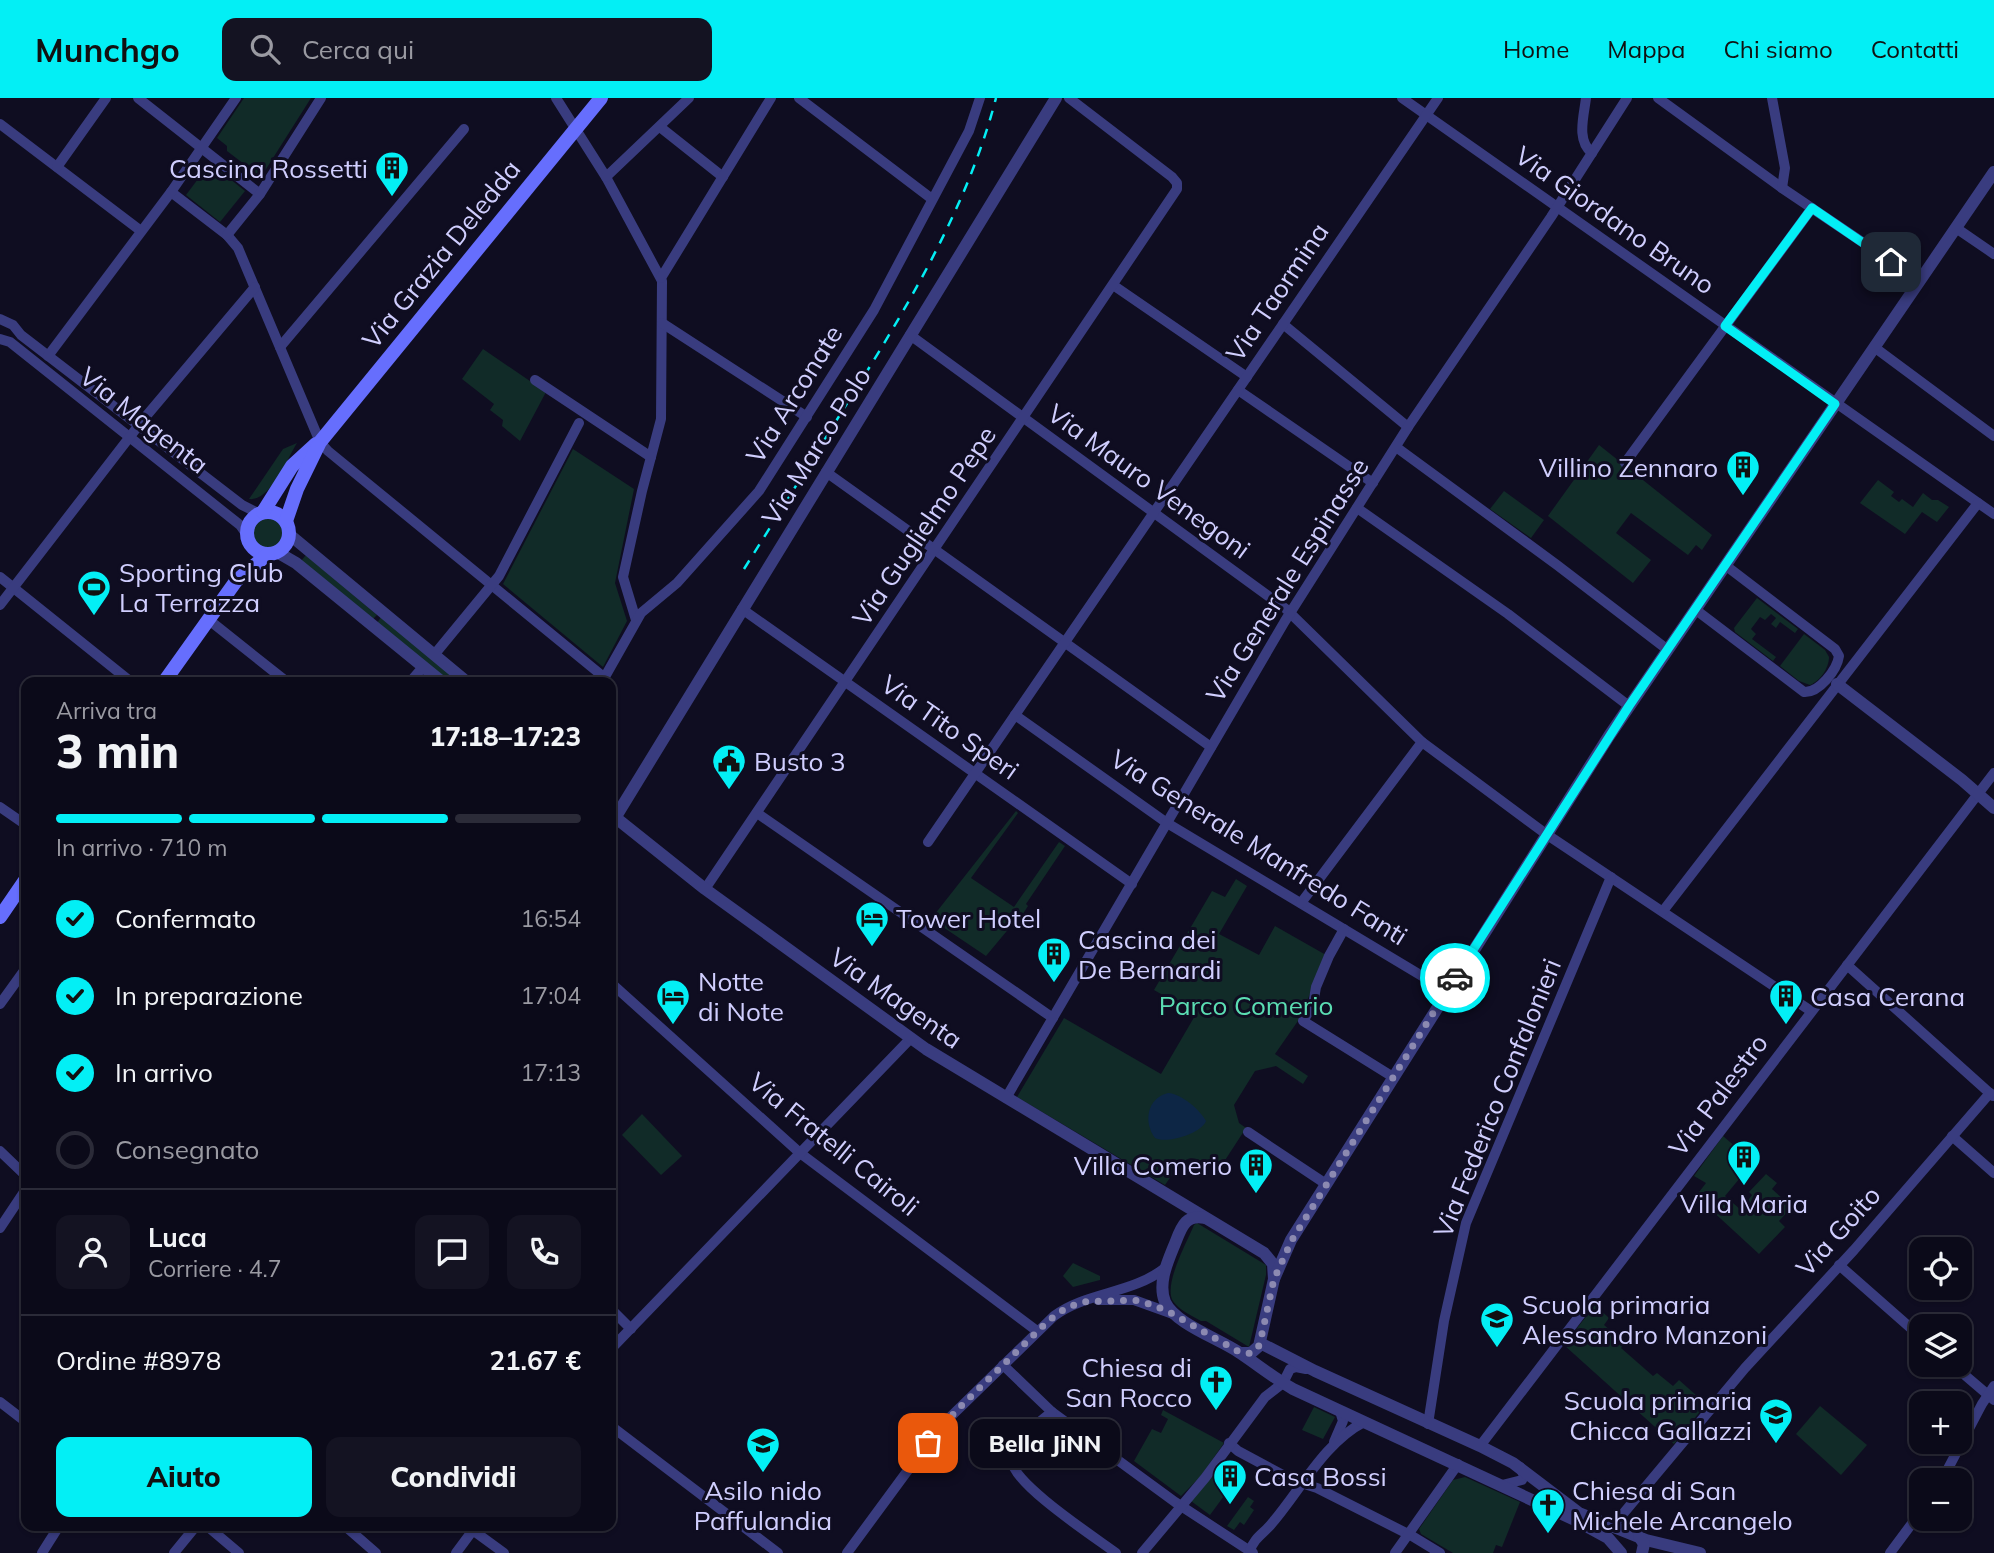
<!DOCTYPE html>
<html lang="it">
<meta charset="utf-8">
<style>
body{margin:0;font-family:Mulish,sans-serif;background:#141322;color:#f1f3f6;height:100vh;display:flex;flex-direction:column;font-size:26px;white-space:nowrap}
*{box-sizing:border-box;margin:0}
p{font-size:23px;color:#9a9aa2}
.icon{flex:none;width:38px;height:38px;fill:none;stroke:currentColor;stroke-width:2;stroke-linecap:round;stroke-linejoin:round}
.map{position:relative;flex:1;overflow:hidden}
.panel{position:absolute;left:21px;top:579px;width:595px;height:854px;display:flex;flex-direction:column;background:#0b0a19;border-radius:14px;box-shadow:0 2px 5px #0004,0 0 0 2px #2b2b38}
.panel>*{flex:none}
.buttons{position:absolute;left:1909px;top:1139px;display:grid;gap:14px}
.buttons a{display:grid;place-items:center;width:63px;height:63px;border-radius:14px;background:#0b0a19;box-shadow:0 2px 5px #0004,0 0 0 2px #2b2b38;font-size:35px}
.pin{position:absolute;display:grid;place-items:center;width:60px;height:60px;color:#fff;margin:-30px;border-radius:14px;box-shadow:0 4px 10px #0006}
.courier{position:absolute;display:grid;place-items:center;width:70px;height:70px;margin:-35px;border:5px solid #03eff5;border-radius:50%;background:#fff;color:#222;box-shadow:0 2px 9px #0007}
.bubble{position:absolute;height:49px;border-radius:14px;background:#0b0a19;box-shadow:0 2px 5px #0004,0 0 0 2px #2b2b38;font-size:23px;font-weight:800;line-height:49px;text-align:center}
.overview em{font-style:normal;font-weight:800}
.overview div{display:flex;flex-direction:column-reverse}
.overview{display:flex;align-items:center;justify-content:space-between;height:119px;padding:0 35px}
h1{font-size:46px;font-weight:800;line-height:52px}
.bar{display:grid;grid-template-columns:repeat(4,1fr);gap:10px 7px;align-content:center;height:84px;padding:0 35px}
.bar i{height:9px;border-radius:5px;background:#2b2b38}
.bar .selected{background:#03eff5}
.bar p{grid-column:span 4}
.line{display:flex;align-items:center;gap:18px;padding:0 35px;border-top:2px solid #2b2b38}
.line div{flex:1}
.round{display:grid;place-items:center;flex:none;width:74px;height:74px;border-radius:14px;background:#141322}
ol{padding:0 35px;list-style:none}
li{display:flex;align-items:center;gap:21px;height:77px}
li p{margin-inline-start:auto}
li .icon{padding:7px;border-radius:50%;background:#03eff5;color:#111;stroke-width:4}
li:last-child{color:#9a9aa2}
li i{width:38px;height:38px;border:4px solid #2b2b38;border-radius:50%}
.action{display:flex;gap:14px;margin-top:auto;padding:14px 35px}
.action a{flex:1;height:80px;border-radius:14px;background:#03eff5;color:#111;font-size:28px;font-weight:800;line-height:80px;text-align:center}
.action a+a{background:#141322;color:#f1f3f6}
header{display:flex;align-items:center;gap:42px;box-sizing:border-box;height:98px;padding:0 35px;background:#03eff5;color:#111}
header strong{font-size:33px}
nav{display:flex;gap:38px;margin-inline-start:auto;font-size:24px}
.search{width:490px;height:63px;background:#141322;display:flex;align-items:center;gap:18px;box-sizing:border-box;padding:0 24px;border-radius:14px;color:#9a9aa2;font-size:26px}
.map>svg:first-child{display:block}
</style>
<header>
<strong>Munchgo</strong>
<div class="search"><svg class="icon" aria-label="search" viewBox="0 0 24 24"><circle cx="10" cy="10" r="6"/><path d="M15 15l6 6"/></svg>Cerca qui</div>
<nav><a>Home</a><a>Mappa</a><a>Chi siamo</a><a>Contatti</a></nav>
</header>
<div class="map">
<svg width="1994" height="1455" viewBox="0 0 1994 1455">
<rect width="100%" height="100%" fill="#0f0d21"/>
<g fill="#112b28">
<polygon points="244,0 311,0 261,79 227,53 227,48 217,40"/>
<polygon points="210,65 245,93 220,124 186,97"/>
<polygon points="483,251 546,294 520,343 502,328 503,322 490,312 494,306 462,281"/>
<path d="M297,345c-10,16 -27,59 -48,56l34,-50z"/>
<polygon points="1599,347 1712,437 1702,452 1696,447 1688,457 1631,415 1616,435 1651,462 1633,485 1548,418"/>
<polygon points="573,351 634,391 615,485 627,523 603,569 503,486"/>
<polygon points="1878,382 1894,394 1891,398 1899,404 1902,401 1913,409 1923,395 1932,402 1938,402 1949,409 1937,424 1922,414 1905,436 1860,405"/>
<polygon points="1504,393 1544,422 1531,440 1490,411"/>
<circle cx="269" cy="435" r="16"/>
<polygon points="306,457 377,517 373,521 301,463"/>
<polygon points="1757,500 1798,531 1795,535 1780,524 1776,530 1771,526 1776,520 1771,516 1765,522 1760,519 1751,531 1756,536 1752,541 1776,559 1773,563 1735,534 1734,530"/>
<polygon points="381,519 461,584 448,584 379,527 377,525"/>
<path d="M1804,536l21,16 4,7c0,11 -9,24 -19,28l-11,-4 -19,-15z"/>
<polygon points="1016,713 1018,715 971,780 1014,809 1059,744 1065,748 1026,806 1028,808 1019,822 1016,822 986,858 931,821"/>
<path d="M1236,781l11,7 -28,48 40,21 16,-29 51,29 -26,63 -25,36 33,22 -5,8 -27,-18 -21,5 -21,34 5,18 7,5 -28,43c-32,-22 -32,-14 -53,14l-148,-88 47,-79 97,56 35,-60 -42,-24 58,-99 13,6z"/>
<polygon points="642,1016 682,1058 661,1077 622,1037"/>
<polygon points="1723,1038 1758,1068 1745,1083 1740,1080 1725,1098 1741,1112 1752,1097 1749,1094 1766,1076 1777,1085 1772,1091 1792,1109 1779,1123 1785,1129 1759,1156 1696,1098 1706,1085 1694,1078"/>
<path d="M1197,1125l69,42v10l-17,72 -43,-26h-5c-9,-5 -22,-11 -28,-20 -10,-16 14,-59 21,-76z"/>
<polygon points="1073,1165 1100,1178 1100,1182 1073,1189 1063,1178"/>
<polygon points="1595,1207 1609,1220 1604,1227 1625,1245 1621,1250 1653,1278 1657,1275 1673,1288 1679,1282 1706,1306 1674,1346 1564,1247"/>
<polygon points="1820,1308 1867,1347 1841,1377 1796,1336"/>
<polygon points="1314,1309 1335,1319 1323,1341 1302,1332"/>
<polygon points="1163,1312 1224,1345 1200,1379 1181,1398 1134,1363 1152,1331 1161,1335 1168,1321 1161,1317"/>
<polygon points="1215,1375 1232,1387 1210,1417 1191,1403"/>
<polygon points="1465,1379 1520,1404 1502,1449 1496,1447 1493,1455 1453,1455 1421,1436 1419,1431 1453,1382"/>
<polygon points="1248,1399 1254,1403 1250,1409 1254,1412 1244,1427 1240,1424 1234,1432 1227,1428"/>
</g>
<path fill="#0d2645" d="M1168,995c14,1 32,17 38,28 -5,13 -40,23 -51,17 -12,-16 -8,-40 13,-45z"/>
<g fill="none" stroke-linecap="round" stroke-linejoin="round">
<g stroke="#393c7f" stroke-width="10">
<polyline points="138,0 260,96"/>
<polyline points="556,0 606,79 662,183 661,321 642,393 623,479 636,522"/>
<polyline points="799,0 932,101"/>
<polyline points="1402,0 1994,416"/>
<path d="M1586,0c-2,18 -10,42 6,55"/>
<polyline points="1658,0 1782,90 1920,183"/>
<polyline points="1772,0 1785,70 1782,90"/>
<polyline points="0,26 141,133"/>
<polyline points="660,29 723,79"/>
<polyline points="57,69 106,0"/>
<polyline points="606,79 689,0"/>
<polyline points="171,94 227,137 238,150 320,344 328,353 605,580"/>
<polyline points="1956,130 1994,156"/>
<polyline points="227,137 260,96 321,0"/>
<polyline points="661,180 771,0"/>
<polyline points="1113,187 1247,279"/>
<polyline points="0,221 13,227 21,237 242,407 260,416"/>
<polyline points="662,225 807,319"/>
<polyline points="1283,226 1408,329"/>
<polyline points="910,237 1286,511 1422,644 1546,736 1811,913"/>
<polyline points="0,241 10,244 240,427 247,437"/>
<polyline points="280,249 464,31"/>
<polyline points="1874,249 1994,338"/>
<polyline points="48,258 171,94 236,0"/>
<polyline points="535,282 651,359"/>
<polyline points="1238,292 1373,385"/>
<polyline points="1396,349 1557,467 1668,552"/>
<polyline points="1625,365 1812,110"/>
<polyline points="826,374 1211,649"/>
<polyline points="1357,410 1508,516 1629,608"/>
<polyline points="0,479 131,584"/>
<polyline points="0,507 142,323 255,189"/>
<polyline points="742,511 1132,786"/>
<path d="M1696,512l108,82c15,1 33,-22 35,-36l-4,-7 -110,-84"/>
<polyline points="209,522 287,584"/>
<polyline points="434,557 499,478 579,325"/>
<polyline points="410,584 423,569"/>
<polyline points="602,584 641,515 677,485 759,393 874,212 969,33 980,0"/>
<polyline points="1015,617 1167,725 1447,893"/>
<polyline points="0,709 26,727"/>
<polyline points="757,715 1053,920"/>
<polyline points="928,744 1438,0"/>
<polyline points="705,791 1177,91 1177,85 1172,79 1069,0"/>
<polyline points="1301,805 1422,644"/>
<polyline points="1663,813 1978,405"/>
<polyline points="1344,831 1329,858 1316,889 1313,907 1303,923 1393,979"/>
<polyline points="1847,867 1993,998"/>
<polyline points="611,885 800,1055 1037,1233"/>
<polyline points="0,906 26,870"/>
<polyline points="1006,1000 1285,523 1408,329 1551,119 1627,0"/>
<polyline points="1248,1034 1326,1086"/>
<polyline points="1952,1038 1994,1075"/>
<polyline points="0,1053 26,1078"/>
<polyline points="0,1130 26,1091"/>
<polyline points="1839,1167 1922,1240"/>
<polyline points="1098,1202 1134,1202 1173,1216"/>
<polyline points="611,1211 631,1231"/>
<polyline points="611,1251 911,940"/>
<polyline points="1003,1267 1052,1314 1175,1404 1253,1455"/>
<polyline points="1953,1267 1994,1302"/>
<polyline points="0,1304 26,1324"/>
<path d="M1052,1314c-13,10 -40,31 -40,49 1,23 84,77 104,92"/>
<polyline points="1428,1326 1444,1223 1466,1125 1611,779"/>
<polyline points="611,1328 778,1455"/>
<polyline points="1334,1344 1343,1323 1340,1313"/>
<polyline points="1229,1345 1238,1353 1292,1382 1317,1390 1412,1438 1440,1455"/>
<polyline points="1480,1348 1994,675"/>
<polyline points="1942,1382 1982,1306 1994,1288"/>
<polyline points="1502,1387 1522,1382 1524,1378 1520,1369"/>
<polyline points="207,1428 239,1455"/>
<polyline points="345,1428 376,1455"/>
<polyline points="467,1428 504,1455"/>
<polyline points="1612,1429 1745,1270 1854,1152 1990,995"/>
<path d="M1250,1453c4,-14 15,-18 23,-29 28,-33 52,-80 91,-100"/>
<polyline points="42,1455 59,1428"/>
<polyline points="174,1455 196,1428"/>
<polyline points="456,1455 476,1428"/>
<path d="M847,1455l92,-125 115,-112c32,-24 78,-22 111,-48"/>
<polyline points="1142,1455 1205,1380 1265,1299 1283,1285 1290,1271 1296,1269 1306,1271"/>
<polyline points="1395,1455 1458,1366"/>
<polyline points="1890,1455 1922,1412"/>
</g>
<g stroke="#393c7f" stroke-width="12">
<polyline points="290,437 467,584"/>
<polyline points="277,454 296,465 442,584"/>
<polyline points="1837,586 1962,682 1994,710"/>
<polyline points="611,716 705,791 926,951 1264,1155 1273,1166 1274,1181"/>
<polyline points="615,720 1056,0"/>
<path d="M1205,1120c-18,-4 -23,7 -29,23 -7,18 -19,41 -11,61 10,22 55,37 75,51 18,12 34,25 53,36l282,131 33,18 13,15"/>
<polyline points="1260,1245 1315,1273 1480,1348 1513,1365 1579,1415 1646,1442 1700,1455"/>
<polyline points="1241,1255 1251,1255 1259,1248 1274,1181 1291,1142 1609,638 1994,74"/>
<polyline points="1639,1438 1644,1446 1642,1455"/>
</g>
<g stroke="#666efd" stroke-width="14">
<circle cx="268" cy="435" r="21"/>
<polyline points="263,414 292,368 316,346"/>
<polyline points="286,423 297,391 320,344 601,0"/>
<polyline points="164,584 236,483 268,456"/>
<polyline points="0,819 26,781"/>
</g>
<path stroke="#03eff5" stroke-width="2.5" stroke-dasharray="10 9" stroke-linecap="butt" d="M744,471c36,-57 71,-114 107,-172 58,-93 117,-191 145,-299"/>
</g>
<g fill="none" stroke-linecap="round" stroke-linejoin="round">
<path stroke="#8c8ab1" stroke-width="7" stroke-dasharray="0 12.6" d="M928,1345l29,-33 91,-89 18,-13 16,-6 52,-2 19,5 20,9 68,39c9,2 16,-1 19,-10l14,-64 18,-39 163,-262"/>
<polyline stroke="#03eff5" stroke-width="9" points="1455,880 1629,608 1835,306 1725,228 1812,110 1891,164"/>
</g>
<defs>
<g id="building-pin" transform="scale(1.75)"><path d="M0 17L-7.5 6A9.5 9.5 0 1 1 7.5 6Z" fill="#03eff5" stroke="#0f0d21"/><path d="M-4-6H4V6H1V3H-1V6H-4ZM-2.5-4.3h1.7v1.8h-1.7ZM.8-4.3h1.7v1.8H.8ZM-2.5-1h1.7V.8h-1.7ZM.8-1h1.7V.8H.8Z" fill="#111"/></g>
<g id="stadium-pin" transform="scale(1.75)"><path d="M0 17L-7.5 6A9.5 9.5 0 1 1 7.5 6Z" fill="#03eff5" stroke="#0f0d21"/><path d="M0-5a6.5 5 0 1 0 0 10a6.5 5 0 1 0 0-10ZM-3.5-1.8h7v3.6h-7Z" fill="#111"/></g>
<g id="civic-pin" transform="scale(1.75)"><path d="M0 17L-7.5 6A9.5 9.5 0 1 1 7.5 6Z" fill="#03eff5" stroke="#0f0d21"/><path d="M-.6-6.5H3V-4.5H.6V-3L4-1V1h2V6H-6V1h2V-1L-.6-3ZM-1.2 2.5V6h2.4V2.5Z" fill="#111"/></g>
<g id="hotel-pin" transform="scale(1.75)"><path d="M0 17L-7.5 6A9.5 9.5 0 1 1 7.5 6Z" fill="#03eff5" stroke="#0f0d21"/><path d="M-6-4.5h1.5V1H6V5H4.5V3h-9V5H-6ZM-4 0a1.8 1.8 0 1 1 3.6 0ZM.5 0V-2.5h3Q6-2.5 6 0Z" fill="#111"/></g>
<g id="school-pin" transform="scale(1.75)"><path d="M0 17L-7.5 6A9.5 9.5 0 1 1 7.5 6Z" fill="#03eff5" stroke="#0f0d21"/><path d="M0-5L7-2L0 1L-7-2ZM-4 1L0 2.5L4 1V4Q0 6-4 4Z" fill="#111"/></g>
<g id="church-pin" transform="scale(1.75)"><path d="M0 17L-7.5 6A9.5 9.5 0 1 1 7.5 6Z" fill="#03eff5" stroke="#0f0d21"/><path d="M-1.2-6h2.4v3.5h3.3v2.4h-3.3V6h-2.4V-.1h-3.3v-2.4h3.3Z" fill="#111"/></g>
</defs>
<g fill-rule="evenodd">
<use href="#building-pin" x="392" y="70"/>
<use href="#building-pin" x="1743" y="369"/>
<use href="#stadium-pin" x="94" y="489"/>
<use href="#civic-pin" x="729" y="663"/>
<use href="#hotel-pin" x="872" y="820"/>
<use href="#building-pin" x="1054" y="856"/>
<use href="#hotel-pin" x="673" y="898"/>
<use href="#building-pin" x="1786" y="898"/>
<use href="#building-pin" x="1744" y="1059"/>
<use href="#building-pin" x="1256" y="1067"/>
<use href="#school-pin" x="1497" y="1221"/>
<use href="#church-pin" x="1216" y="1284"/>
<use href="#school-pin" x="1776" y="1317"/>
<use href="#school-pin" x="763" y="1346"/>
<use href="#building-pin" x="1230" y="1378"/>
<use href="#church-pin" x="1548" y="1407"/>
</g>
<g text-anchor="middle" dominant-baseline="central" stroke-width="6" stroke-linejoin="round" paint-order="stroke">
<g font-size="26" fill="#d0cefe" stroke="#0f0d21" text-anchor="start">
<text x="368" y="70" text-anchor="end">Cascina Rossetti</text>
<text x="1718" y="369" text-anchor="end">Villino Zennaro</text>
<text x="119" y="474">Sporting Club<tspan x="119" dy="30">La Terrazza</tspan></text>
<text x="754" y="663">Busto 3</text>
<text x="896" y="820">Tower Hotel</text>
<text x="1078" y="841">Cascina dei<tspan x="1078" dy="30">De Bernardi</tspan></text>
<text x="698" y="883">Notte<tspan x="698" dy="30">di Note</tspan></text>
<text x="1810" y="898">Casa Cerana</text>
<text x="1232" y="1067" text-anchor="end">Villa Comerio</text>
<text x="1744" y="1105" text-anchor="middle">Villa Maria</text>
<text x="1522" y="1206">Scuola primaria<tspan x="1522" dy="30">Alessandro Manzoni</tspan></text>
<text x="1192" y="1269" text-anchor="end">Chiesa di<tspan x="1192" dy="30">San Rocco</tspan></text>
<text x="1752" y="1302" text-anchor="end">Scuola primaria<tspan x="1752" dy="30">Chicca Gallazzi</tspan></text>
<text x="1254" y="1378">Casa Bossi</text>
<text x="763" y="1392" text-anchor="middle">Asilo nido<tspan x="763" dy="30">Paffulandia</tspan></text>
<text x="1572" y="1392">Chiesa di San<tspan x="1572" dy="30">Michele Arcangelo</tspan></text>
</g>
<g font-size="26" fill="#d0cefe" stroke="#0f0d21">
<text transform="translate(1615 122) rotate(35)">Via Giordano Bruno</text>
<text transform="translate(441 156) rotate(-51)">Via Grazia Deledda</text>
<text transform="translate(1277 194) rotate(-56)">Via Taormina</text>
<text transform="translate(794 296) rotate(-58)">Via Arconate</text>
<text transform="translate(144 322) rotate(38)">Via Magenta</text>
<text transform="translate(816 348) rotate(-58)">Via Marco Polo</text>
<text transform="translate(1149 383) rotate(36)">Via Mauro Venegoni</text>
<text transform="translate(924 428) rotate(-56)">Via Guglielmo Pepe</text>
<text transform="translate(1287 482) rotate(-58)">Via Generale Espinasse</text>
<text transform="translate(950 629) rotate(35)">Via Tito Speri</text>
<text transform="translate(1259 749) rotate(32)">Via Generale Manfredo Fanti</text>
<text transform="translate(896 900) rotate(35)">Via Magenta</text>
<text transform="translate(1718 997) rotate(-53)">Via Palestro</text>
<text transform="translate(1497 1000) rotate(-68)">Via Federico Confalonieri</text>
<text transform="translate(834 1046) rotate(39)">Via Fratelli Cairoli</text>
<text transform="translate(1838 1133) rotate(-48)">Via Goito</text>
</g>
<g font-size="26" fill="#5bddb3" stroke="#0f0d21">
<text x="1246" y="907">Parco Comerio</text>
</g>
</g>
</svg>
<div class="buttons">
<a><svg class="icon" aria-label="locate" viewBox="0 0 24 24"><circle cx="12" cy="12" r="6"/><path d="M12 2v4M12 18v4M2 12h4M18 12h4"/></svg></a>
<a><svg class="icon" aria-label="layers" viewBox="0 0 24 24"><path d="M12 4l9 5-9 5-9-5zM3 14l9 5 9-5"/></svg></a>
<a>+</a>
<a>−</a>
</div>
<div class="pin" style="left:928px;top:1345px;background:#ea580c"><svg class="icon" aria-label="bag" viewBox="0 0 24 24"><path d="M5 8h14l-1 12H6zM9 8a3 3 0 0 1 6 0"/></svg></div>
<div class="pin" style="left:1891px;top:164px;background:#1f2937"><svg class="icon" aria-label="home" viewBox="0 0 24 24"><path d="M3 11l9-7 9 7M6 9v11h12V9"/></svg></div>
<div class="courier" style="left:1455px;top:880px"><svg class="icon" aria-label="car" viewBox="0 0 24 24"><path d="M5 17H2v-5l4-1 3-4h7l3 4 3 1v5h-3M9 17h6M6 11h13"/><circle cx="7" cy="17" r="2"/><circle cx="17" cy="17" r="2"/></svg></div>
<div class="bubble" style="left:970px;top:1321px;width:150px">Bella JiNN</div>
<section class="panel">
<div class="overview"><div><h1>3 min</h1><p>Arriva tra</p></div><em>17:18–17:23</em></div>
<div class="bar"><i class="selected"></i><i class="selected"></i><i class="selected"></i><i></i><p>In arrivo · 710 m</p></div>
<ol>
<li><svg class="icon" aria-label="check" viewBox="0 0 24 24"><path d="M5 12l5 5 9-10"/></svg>Confermato<p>16:54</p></li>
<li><svg class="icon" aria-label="check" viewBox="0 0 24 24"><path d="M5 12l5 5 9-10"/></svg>In preparazione<p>17:04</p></li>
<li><svg class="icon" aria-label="check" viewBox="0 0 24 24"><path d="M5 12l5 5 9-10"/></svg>In arrivo<p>17:13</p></li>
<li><i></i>Consegnato</li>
</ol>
<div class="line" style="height:126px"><a class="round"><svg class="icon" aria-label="person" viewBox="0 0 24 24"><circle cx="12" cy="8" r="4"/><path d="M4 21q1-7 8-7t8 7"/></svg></a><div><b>Luca</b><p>Corriere · 4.7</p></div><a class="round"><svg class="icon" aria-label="chat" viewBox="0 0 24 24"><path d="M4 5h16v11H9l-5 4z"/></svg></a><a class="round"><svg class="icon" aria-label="phone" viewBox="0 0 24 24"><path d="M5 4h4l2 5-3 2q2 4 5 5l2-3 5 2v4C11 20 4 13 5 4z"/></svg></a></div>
<div class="line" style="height:91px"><div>Ordine #8978</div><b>21.67 €</b></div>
<div class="action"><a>Aiuto</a><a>Condividi</a></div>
</section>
</div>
